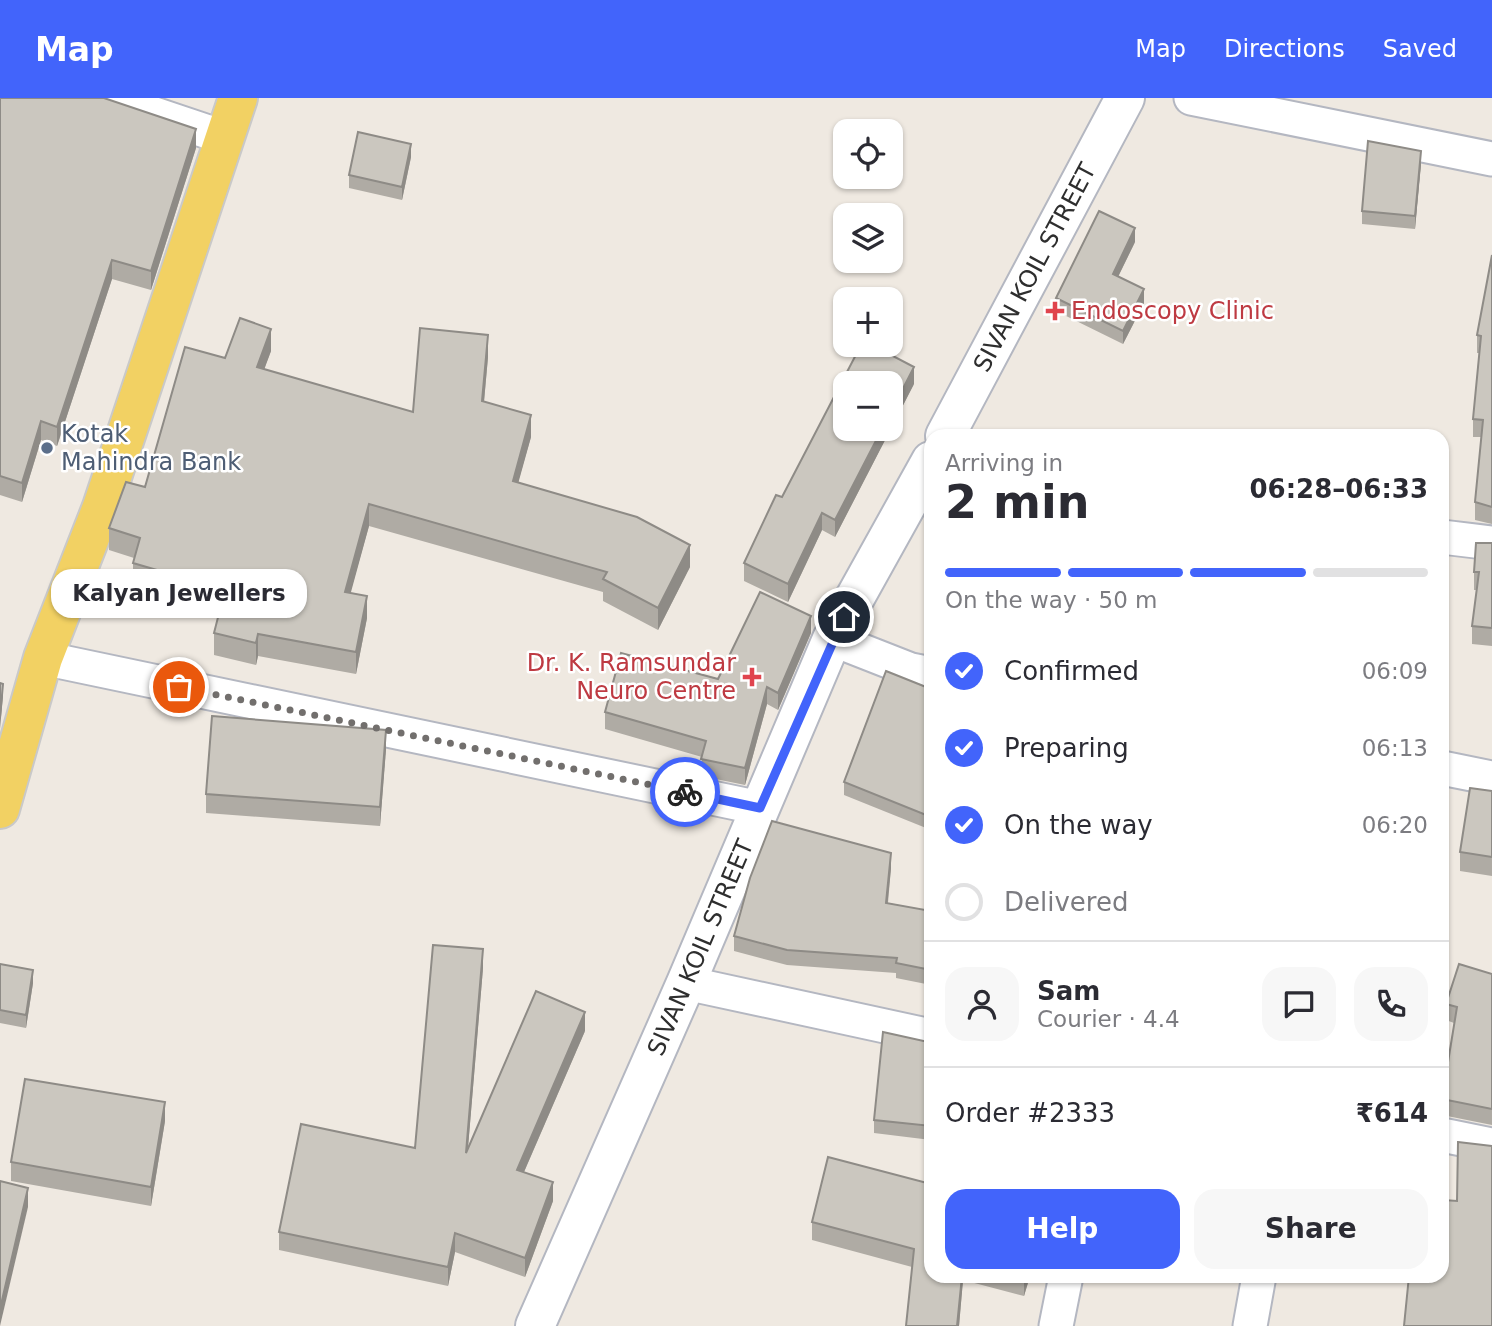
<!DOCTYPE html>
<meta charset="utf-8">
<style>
body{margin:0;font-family:"DejaVu Sans",sans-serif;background:#f7f7f7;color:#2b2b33;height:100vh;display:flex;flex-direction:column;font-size:26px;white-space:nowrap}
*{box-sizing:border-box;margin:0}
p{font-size:23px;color:#7c7c81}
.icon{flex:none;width:38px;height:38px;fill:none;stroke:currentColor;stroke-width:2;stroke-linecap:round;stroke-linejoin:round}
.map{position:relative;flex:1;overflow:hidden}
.sheet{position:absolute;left:924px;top:331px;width:525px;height:854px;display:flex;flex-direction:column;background:#fff;border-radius:21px;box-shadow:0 2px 5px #0004}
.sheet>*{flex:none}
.controls{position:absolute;left:833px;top:21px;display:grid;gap:14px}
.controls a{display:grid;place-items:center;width:70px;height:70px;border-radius:14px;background:#fff;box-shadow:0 2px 5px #0004;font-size:35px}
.pin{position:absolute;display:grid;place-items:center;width:60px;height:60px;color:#fff;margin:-30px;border:4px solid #fff;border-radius:50%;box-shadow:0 2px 7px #0007}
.courier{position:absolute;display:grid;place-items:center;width:70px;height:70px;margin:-35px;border:5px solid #4264fb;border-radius:50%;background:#fff;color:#222;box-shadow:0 2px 9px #0007}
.bubble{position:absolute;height:49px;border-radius:21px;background:#fff;box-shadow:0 2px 5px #0004;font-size:23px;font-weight:700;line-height:49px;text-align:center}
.overview em{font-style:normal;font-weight:700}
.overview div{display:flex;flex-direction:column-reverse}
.overview{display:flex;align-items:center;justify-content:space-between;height:119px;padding:0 21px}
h1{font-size:46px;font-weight:700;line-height:52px}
.bar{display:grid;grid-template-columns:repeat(4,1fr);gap:10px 7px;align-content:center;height:84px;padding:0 21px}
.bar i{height:9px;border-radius:5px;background:#e1e1e2}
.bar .current{background:#4264fb}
.bar p{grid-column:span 4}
.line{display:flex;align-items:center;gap:18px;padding:0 21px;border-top:2px solid #e1e1e2}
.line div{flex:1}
.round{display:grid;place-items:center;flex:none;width:74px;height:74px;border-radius:21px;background:#f7f7f7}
ol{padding:0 21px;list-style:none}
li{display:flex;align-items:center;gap:21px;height:77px}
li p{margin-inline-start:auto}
li .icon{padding:7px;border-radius:50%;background:#4264fb;color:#fff;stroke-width:4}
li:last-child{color:#7c7c81}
li i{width:38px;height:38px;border:4px solid #e1e1e2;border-radius:50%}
.cta{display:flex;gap:14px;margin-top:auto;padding:14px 21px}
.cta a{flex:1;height:80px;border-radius:21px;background:#4264fb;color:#fff;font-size:28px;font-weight:700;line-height:80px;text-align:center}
.cta a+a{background:#f7f7f7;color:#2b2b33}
header{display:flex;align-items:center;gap:42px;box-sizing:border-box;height:98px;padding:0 35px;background:#4264fb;color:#fff}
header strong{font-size:33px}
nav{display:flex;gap:38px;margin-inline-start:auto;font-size:24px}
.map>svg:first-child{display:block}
</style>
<header>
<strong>Map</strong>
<nav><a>Map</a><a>Directions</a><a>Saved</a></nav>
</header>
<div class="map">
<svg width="1492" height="1228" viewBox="0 0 1492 1228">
<rect width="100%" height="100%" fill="#efe9e1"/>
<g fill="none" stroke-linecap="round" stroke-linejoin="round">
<g stroke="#b4b7c1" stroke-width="37">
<g id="minor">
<polyline points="107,0 226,40"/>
<polyline points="1191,0 1492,61"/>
<polyline points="1442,439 1492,445"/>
<polyline points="832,541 911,572 931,576"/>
<polyline points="43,560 760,710"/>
<polyline points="1442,670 1492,680"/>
<polyline points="686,885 931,938"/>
<polyline points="1442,1037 1492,1047"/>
<polyline points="1056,1228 1066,1178"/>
<polyline points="1250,1228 1259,1178"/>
</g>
</g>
<g stroke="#b4b7c1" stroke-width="42">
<g id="tertiary">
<path id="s1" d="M945,338l180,-338"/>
<path id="s2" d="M535,1228l151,-343 146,-344 99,-178"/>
</g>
</g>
<g stroke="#c9c9c9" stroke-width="42">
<polyline id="primary" points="0,711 43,560 102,409 238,0"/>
</g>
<use href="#minor" stroke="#fff" stroke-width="33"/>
<use href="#tertiary" stroke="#fff" stroke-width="38"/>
<use href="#primary" stroke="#f2d163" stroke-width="38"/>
</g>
<g fill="#afaba4">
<polygon points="0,0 196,50 151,192 112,181 57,348 41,342 22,404 0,397"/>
<polygon points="411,59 402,102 349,90 349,77"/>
<polygon points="1421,66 1415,131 1362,126 1362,113"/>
<polygon points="1135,144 1118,179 1144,205 1123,246 1056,213 1056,200"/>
<polygon points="1492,157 1492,426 1475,422 1475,404 1481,339 1473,339 1473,321 1479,255 1477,255 1477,237"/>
<polygon points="271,253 264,271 413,314 488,259 484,304 531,339 518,384 690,469 658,532 603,503 603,494 369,428 350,495 367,520 356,576 258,558 256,567 214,557 214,535 220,512 133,487 133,465 134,460 109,452 109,430 145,389 225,260"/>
<polygon points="914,286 835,439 822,432 788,504 744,483 744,465 782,399"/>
<polygon points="1492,445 1492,548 1472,546 1472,528 1477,492 1474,492 1474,474"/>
<polygon points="811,535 778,612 767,606 745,687 701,678 702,659 605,631 605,614 718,581"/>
<polygon points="931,591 931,732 844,697 844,684"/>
<polygon points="386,651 380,728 206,715 206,696"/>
<polygon points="1492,693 1492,778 1460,773 1460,754"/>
<polygon points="891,770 888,805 931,813 931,887 896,880 896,875 787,867 734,853 734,838"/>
<polygon points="0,866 33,885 26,930 0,925"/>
<polygon points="483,870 468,1050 585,933 524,1074 553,1103 525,1179 455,1154 448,1188 279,1152 279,1134 415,1050"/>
<polygon points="1492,876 1492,1027 1442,1017 1442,997 1454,925 1446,922 1446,906"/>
<polygon points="931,943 931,1042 874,1035 874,1022 928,944"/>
<polygon points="165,1023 151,1108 11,1083 11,1064"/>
<polygon points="931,1086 931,1178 1030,1178 1024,1198 963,1182 959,1228 906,1228 912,1169 812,1142 812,1124"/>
</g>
<g fill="#8e8b86">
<polygon points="196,31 196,50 151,192 151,173"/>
<polygon points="411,46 411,59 402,102 402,89"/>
<polygon points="1421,53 1421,66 1415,131 1415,118"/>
<polygon points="1135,130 1135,144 1113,189 1113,176"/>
<polygon points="112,162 112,181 57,348 57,329"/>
<polygon points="1144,191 1144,205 1123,246 1123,233"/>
<polygon points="271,231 271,253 257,291 257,269"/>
<polygon points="488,237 488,259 482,325 482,303"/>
<polygon points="914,269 914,286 835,439 835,422 882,331 891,331 891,314"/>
<polygon points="531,317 531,339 513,404 513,383"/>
<polygon points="41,323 41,342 22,404 22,385"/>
<polygon points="369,406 369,428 345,516 345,494"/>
<polygon points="822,415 822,432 788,504 788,486"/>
<polygon points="690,447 690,469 658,532 658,510"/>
<polygon points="367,498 367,520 356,576 356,554"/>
<polygon points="811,518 811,535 778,612 778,595"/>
<polygon points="258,536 258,558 256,567 256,545"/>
<polygon points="3,586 3,598 0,631 0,619"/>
<polygon points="767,589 767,606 745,687 745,670"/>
<polygon points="386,632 386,651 380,728 380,709"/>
<polygon points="891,755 891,770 886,820 886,805"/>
<polygon points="483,851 483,870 466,1073 466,1055"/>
<polygon points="33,872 33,885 26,930 26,917"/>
<polygon points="585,914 585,933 517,1090 517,1072"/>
<polygon points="165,1004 165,1023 151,1108 151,1089"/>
<polygon points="553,1084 553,1103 525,1179 525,1160"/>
<polygon points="28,1090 28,1109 0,1228 0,1211"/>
<polygon points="455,1135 455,1154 448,1188 448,1169"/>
<polygon points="962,1178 963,1178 963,1182 959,1228 957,1228"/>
<polygon points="1025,1178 1030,1178 1024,1198 1024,1180"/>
</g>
<g fill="#cbc7bf" stroke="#8e8b86" stroke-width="2">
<polygon points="0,0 104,0 196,31 151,173 112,162 57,329 41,323 22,385 0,378"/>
<polygon points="358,34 411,46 402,89 349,77"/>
<polygon points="1368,43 1421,53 1415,118 1362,113"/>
<polygon points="1099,113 1135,130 1113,176 1144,191 1123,233 1056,200"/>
<polygon points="1492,157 1492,409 1475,404 1483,322 1473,321 1481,238 1477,237"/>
<polygon points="240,220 271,231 257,269 413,314 420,230 488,237 482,303 531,317 513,383 637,419 690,447 658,510 603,481 607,474 369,406 345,494 367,498 356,554 258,536 256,545 214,535 225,492 133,465 140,440 109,430 126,384 145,389 185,249 225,260"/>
<polygon points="861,247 872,247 914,269 891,314 891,285 845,285 845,331 882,331 835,422 822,415 788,486 744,465 776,397 782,399"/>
<polygon points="1476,445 1492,445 1492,530 1472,528 1479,474 1474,474"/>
<polygon points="760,494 811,518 778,595 767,589 745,670 701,661 706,643 605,614 621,555 718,581"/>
<polygon points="886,573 931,591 931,719 844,684"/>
<polygon points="0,585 3,586 0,619"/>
<polygon points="212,618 386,632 380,709 206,696"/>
<polygon points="1470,690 1492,693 1492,759 1460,754"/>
<polygon points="772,723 891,755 886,805 931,813 931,872 896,865 897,860 787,852 734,838 750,780"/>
<polygon points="433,847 483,851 466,1055 536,893 585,914 517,1072 553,1084 525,1160 455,1135 448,1169 279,1134 301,1026 415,1050"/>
<polygon points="0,866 33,872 26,917 0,912"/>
<polygon points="1459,866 1492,876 1492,1011 1442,1001 1457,909 1446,906"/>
<polygon points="883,934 928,944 931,943 931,1028 874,1022"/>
<polygon points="25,981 165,1004 151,1089 11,1064"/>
<polygon points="1458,1044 1492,1048 1492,1228 1404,1228 1409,1178 1442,1178 1442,1131 1444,1102 1457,1103"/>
<polygon points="828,1059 931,1086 931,1178 962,1178 957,1228 906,1228 914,1151 812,1124"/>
<polygon points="0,1083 28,1090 0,1211"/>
</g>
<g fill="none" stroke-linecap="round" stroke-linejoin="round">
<polyline stroke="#726f6d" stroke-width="7" stroke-dasharray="0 12.6" points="179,589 685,694"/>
<polyline stroke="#4264fb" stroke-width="9" points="685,694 760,710 844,519"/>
</g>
<g fill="#e0444e" stroke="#fff" stroke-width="2.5">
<path d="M1051.5 202.5h7v7h7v7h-7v7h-7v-7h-7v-7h7z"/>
<path d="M748.5 568.5h7v7h7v7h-7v7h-7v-7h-7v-7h7z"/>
</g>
<circle fill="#5c6f8a" stroke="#fff" stroke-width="2.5" cx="47" cy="350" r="7"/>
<g text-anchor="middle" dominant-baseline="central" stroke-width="5" stroke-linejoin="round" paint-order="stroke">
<g font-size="24" fill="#2e2e2e" stroke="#fff">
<text stroke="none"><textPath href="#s1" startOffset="191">SIVAN KOIL STREET</textPath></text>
<text stroke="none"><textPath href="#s2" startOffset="413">SIVAN KOIL STREET</textPath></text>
</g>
<g font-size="24" fill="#be3a42" stroke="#fff" text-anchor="start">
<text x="1071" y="213">Endoscopy Clinic</text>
<text x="736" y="565" text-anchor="end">Dr. K. Ramsundar<tspan x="736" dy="28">Neuro Centre</tspan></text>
</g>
<g font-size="24" fill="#4e5e75" stroke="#fff" text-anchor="start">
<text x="61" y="336">Kotak<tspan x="61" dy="28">Mahindra Bank</tspan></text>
</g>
</g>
</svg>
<div class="controls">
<a><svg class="icon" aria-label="locate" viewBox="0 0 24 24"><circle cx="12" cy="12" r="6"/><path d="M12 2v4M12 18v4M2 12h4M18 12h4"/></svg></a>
<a><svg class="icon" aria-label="layers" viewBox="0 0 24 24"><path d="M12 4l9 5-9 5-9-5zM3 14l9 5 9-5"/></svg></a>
<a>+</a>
<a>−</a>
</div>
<div class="pin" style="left:179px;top:589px;background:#ea580c"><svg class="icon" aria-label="bag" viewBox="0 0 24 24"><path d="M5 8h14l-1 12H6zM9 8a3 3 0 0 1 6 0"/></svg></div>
<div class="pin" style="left:844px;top:519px;background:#1f2937"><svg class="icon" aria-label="home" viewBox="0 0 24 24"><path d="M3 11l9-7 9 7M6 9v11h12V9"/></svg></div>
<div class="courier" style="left:685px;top:694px"><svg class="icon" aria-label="bike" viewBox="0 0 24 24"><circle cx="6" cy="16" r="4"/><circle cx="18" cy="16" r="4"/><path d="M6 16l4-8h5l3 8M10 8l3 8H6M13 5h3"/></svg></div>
<div class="bubble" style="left:51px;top:471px;width:256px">Kalyan Jewellers</div>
<section class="sheet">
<div class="overview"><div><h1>2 min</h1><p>Arriving in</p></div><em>06:28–06:33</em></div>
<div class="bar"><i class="current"></i><i class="current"></i><i class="current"></i><i></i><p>On the way · 50 m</p></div>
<ol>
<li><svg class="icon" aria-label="check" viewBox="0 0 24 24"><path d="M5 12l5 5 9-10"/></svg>Confirmed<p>06:09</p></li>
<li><svg class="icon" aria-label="check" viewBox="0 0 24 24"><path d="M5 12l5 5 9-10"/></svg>Preparing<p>06:13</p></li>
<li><svg class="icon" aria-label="check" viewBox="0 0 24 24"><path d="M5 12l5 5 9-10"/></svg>On the way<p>06:20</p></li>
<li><i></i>Delivered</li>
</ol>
<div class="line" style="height:126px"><a class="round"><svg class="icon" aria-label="person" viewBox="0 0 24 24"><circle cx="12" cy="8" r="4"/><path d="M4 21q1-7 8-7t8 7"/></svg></a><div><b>Sam</b><p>Courier · 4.4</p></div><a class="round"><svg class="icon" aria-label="chat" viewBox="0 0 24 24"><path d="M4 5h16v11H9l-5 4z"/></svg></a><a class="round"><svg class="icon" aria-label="phone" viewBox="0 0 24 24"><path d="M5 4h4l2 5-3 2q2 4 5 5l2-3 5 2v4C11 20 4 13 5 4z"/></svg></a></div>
<div class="line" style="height:91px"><div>Order #2333</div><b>₹614</b></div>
<div class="cta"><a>Help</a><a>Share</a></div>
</section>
</div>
